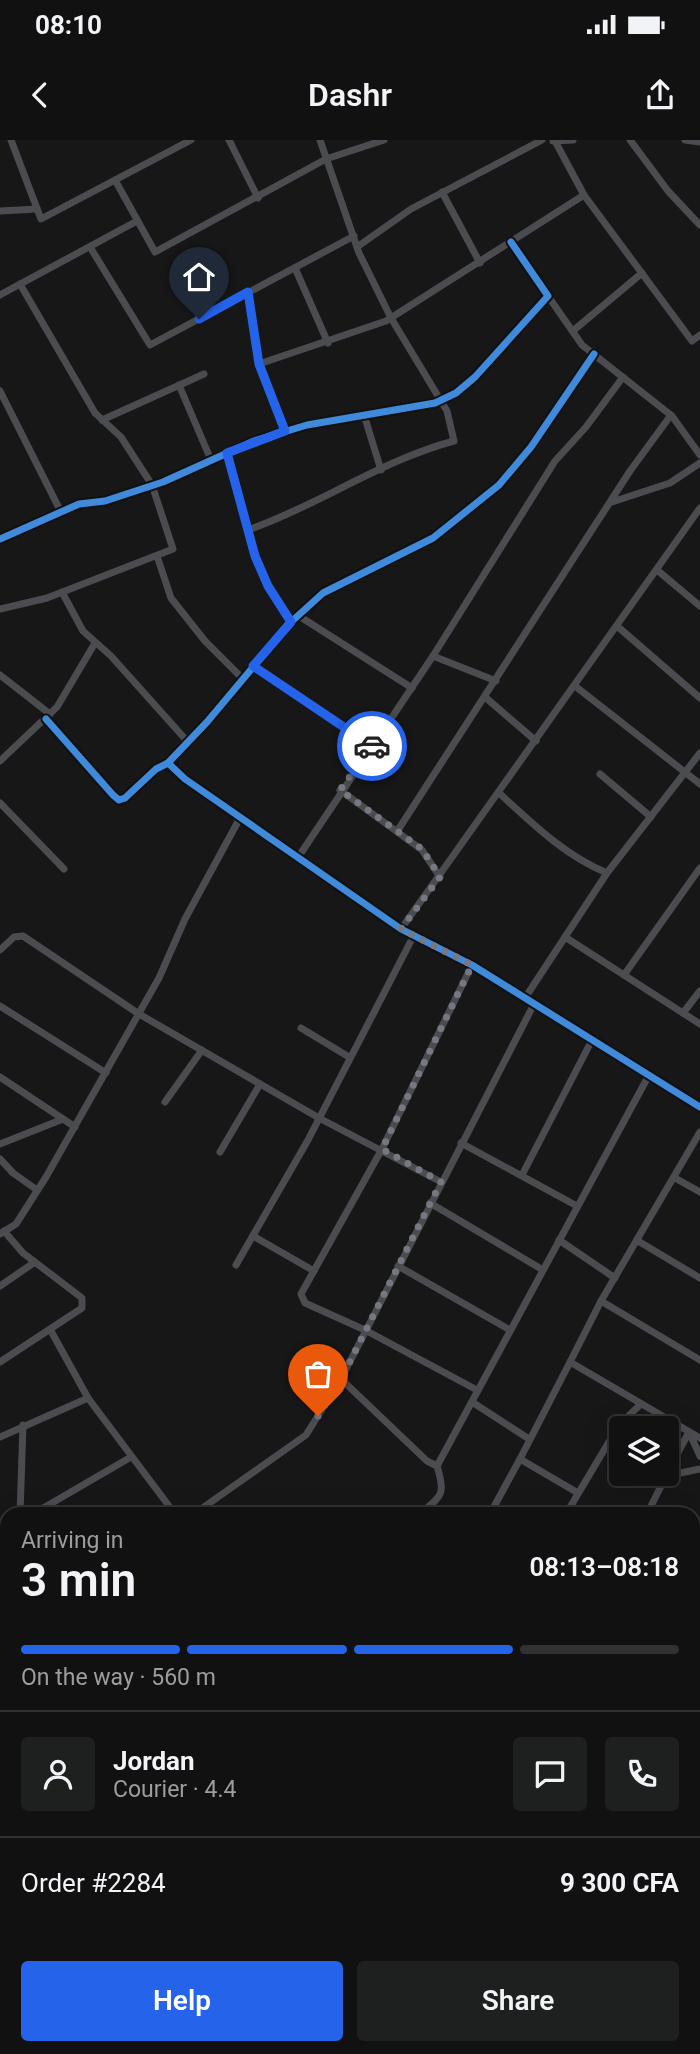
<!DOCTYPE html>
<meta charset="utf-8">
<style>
body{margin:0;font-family:Roboto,sans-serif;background:#1e1f1f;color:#f1f3f6;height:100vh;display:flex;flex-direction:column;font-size:26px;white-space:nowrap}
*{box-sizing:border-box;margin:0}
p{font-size:23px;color:#9c9d9f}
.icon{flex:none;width:38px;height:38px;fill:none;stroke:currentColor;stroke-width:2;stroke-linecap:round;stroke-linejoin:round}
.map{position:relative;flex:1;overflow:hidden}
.drawer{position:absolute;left:0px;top:1367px;width:700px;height:548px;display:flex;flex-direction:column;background:#111;border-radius:21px 21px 0 0;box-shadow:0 7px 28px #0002,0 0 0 2px #303131}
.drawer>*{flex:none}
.fabs{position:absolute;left:609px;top:1276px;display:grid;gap:14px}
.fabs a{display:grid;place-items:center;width:70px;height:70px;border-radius:7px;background:#111;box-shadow:0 7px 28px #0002,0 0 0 2px #303131;font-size:35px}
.pin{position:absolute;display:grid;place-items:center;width:60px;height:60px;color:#fff;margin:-72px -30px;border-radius:50% 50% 50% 0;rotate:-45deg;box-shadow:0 0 7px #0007}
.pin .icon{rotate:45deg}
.courier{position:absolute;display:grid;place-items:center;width:70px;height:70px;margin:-35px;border:5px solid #2563eb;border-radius:50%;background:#fff;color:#222;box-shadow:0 2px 9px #0007}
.headline em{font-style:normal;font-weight:600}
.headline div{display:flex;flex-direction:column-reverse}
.headline{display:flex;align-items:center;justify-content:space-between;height:119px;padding:0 21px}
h1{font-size:46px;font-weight:600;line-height:52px}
.bar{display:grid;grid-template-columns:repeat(4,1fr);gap:10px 7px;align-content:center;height:84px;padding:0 21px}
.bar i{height:9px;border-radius:5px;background:#303131}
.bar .active{background:#2563eb}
.bar p{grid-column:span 4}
.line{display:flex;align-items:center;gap:18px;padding:0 21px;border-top:2px solid #303131}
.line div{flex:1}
.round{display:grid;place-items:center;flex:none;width:74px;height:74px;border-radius:7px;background:#1e1f1f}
.action{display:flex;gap:14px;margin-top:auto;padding:14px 21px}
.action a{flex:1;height:80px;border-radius:7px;background:#2563eb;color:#fff;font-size:28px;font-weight:600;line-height:80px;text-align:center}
.action a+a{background:#1e1f1f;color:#f1f3f6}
.status{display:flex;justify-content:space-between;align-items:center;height:49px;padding:0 35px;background:#111;direction:ltr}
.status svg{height:19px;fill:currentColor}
header{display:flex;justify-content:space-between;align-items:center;height:91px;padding:0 21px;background:#111;font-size:32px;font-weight:600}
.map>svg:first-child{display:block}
</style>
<div class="status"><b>08:10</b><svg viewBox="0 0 49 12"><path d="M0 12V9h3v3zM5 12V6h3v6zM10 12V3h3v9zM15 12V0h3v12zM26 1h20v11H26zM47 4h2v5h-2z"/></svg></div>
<header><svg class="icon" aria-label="back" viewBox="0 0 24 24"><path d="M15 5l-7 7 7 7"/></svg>Dashr<svg class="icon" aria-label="share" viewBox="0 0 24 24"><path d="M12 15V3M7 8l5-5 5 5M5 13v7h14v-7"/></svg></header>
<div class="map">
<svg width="700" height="1914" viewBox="0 0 700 1914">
<rect width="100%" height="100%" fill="#171717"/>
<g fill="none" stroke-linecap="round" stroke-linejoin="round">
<g stroke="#4b4c50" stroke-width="7">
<polyline points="11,0 41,79 191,0"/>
<polyline points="229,0 258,58"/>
<polyline points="630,0 668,51 700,85"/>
<polyline points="685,0 700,2"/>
<polyline points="553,1 573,0"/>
<polyline points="555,1 584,55 692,201 700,195"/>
<polyline points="115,40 155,112 326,19 384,0"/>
<polyline points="442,52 480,123"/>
<polyline points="0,71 37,69"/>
<polyline points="90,107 150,205 354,96"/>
<polyline points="357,107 411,69 542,0"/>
<polyline points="295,128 328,203"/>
<polyline points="248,152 259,224 285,291"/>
<polyline points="0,155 137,81"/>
<polyline points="548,156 582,205 672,276 700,315"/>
<polyline points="574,190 642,133"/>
<polyline points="259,224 386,181 584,55"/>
<polyline points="179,245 211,320"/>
<polyline points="0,251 61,372"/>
<polyline points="364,275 381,330"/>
<polyline points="102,280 204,234"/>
<polyline points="227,313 255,417 268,446 291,482"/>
<polyline points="612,362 670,343 700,323"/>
<path d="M248,390c71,-25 134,-70 206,-89l-7,-30 -56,-93 -32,-65 -39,-113"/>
<polyline points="0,399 79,364 105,361 163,342 254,301 307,285 435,263 456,253 475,237 548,156 511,102"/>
<polyline points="157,416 171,458 205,501 243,539"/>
<polyline points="657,430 700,466"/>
<polyline points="62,452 83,491 111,516 187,601"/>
<polyline points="0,469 47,458 173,409 152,345 121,297 95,273 20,144"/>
<polyline points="299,476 412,548"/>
<polyline points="617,486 700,558"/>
<polyline points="433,516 496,541"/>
<polyline points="253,526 372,606"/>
<polyline points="0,535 50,574"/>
<polyline points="575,546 700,644"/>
<polyline points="485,557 536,601"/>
<polyline points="46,579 113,655 119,660 125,658 156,629 168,623 207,582 291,482 323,453 433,398 499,345 531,307 594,214"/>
<polyline points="0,621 57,567 95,503"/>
<polyline points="168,623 185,639 401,789 472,825 700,967"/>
<polyline points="600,634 651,677"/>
<polyline points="340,650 422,710 440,737"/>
<path d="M499,653c34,31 65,62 108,80"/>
<polyline points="0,663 64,729"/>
<polyline points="398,690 630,331 671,275"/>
<polyline points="299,716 433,516 555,321 586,287 623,237"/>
<polyline points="401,789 700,368"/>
<polyline points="565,797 700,884"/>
<polyline points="0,810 14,797 23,796 139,874 319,978 441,1042"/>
<polyline points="472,825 382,1009 301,1154 305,1163 365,1190 477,1250"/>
<polyline points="624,835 700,728"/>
<polyline points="525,858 607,733 700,613"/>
<polyline points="0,866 106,933"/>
<polyline points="683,873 700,851"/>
<polyline points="301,888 349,917"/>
<polyline points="0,937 75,987"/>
<polyline points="165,962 202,910"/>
<polyline points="700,992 601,1161 570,1222 700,1298"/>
<polyline points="461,1003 577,1066"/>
<polyline points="0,1004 63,979"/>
<polyline points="220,1012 260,944"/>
<polyline points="0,1019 13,1033 37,1050"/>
<polyline points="522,1035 592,900"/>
<polyline points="675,1038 700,1052"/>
<polyline points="430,1063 543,1130"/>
<polyline points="0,1094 16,1084 46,1037 159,838 185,779 241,676"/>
<polyline points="253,1096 314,1131"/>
<polyline points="559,1100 615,1138"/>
<polyline points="638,1101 700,1138"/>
<polyline points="236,1125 308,1000 414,795"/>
<polyline points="398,1126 510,1190"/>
<polyline points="0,1146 35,1122"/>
<polyline points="601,1161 700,1220"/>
<polyline points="51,1191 88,1258 175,1374"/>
<polyline points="0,1222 82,1168 82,1158 23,1113 4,1091"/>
<polyline points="570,1222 520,1319 578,1353"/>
<path d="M341,1239l86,82 10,5c9,29 5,29 -17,48"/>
<polyline points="472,1262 529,1299"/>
<polyline points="689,1292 700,1316"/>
<polyline points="0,1297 88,1258"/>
<polyline points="437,1326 649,935"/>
<polyline points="667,1333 689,1292"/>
<polyline points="666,1336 700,1329"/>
<polyline points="20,1374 23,1285"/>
<polyline points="33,1374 131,1317"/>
<polyline points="194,1374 306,1295 341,1239 534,864"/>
<polyline points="490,1374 520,1319"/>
<polyline points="566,1374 619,1285 641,1264"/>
<polyline points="647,1374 667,1334"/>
<polyline points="696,1426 700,1441"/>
<polyline points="0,1503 7,1500"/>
<polyline points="0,1586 7,1585"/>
<polyline points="693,1694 700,1701"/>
<polyline points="0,1747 7,1744"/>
<polyline points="0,1860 7,1856"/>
<polyline points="75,1908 81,1914"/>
<polyline points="309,1908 313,1914"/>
<polyline points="194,1914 202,1908"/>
</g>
<g stroke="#4a4a4e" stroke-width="10">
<polyline points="693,1616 700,1609"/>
<polyline points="447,1914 452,1908"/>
</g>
<g stroke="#111113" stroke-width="11">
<g id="cycleway">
<polyline points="0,399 79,364 105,361 163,342 254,301 307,285 435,263 456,253 475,237 548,156 511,102"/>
<polyline points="46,579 113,655 119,660 125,658 156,629 168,623 207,582 291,482 323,453 433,398 499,345 531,307 594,214"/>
<polyline points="168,623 185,639 401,789 472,825 700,967"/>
</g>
</g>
<use href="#cycleway" stroke="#408adc" stroke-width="7"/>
</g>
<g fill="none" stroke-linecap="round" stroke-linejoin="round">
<polyline stroke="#757880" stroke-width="7" stroke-dasharray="0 12.6" points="318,1276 341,1239 441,1042 382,1009 472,825 401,789 440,737 422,709 340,650 372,606"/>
<polyline stroke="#2563eb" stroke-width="9" points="199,179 248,152 259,224 285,291 227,313 255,416 268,446 291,482 253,526 372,606"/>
</g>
</svg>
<div class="fabs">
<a><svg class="icon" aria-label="layers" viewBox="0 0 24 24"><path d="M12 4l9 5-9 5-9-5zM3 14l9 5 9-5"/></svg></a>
</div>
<div class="pin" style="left:318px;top:1276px;background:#ea580c"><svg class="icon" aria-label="bag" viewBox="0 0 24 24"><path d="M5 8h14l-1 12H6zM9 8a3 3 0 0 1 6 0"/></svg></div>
<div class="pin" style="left:199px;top:179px;background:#1f2937"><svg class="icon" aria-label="home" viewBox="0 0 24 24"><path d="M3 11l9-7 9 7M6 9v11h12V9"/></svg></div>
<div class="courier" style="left:372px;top:606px"><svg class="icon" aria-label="car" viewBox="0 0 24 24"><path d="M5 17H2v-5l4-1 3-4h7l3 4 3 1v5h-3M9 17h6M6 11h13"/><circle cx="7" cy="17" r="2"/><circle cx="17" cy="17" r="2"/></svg></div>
<section class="drawer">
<div class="headline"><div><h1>3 min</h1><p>Arriving in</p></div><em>08:13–08:18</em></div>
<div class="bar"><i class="active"></i><i class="active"></i><i class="active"></i><i></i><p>On the way · 560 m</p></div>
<div class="line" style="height:126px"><a class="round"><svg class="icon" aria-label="person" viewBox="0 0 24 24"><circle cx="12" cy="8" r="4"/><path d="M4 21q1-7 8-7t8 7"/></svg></a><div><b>Jordan</b><p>Courier · 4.4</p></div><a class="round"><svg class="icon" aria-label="chat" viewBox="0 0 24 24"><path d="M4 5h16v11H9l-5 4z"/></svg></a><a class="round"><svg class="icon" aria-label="phone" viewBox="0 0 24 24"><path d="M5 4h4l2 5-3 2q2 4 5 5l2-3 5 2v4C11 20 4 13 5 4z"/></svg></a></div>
<div class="line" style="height:91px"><div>Order #2284</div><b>9 300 CFA</b></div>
<div class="action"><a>Help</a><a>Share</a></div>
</section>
</div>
